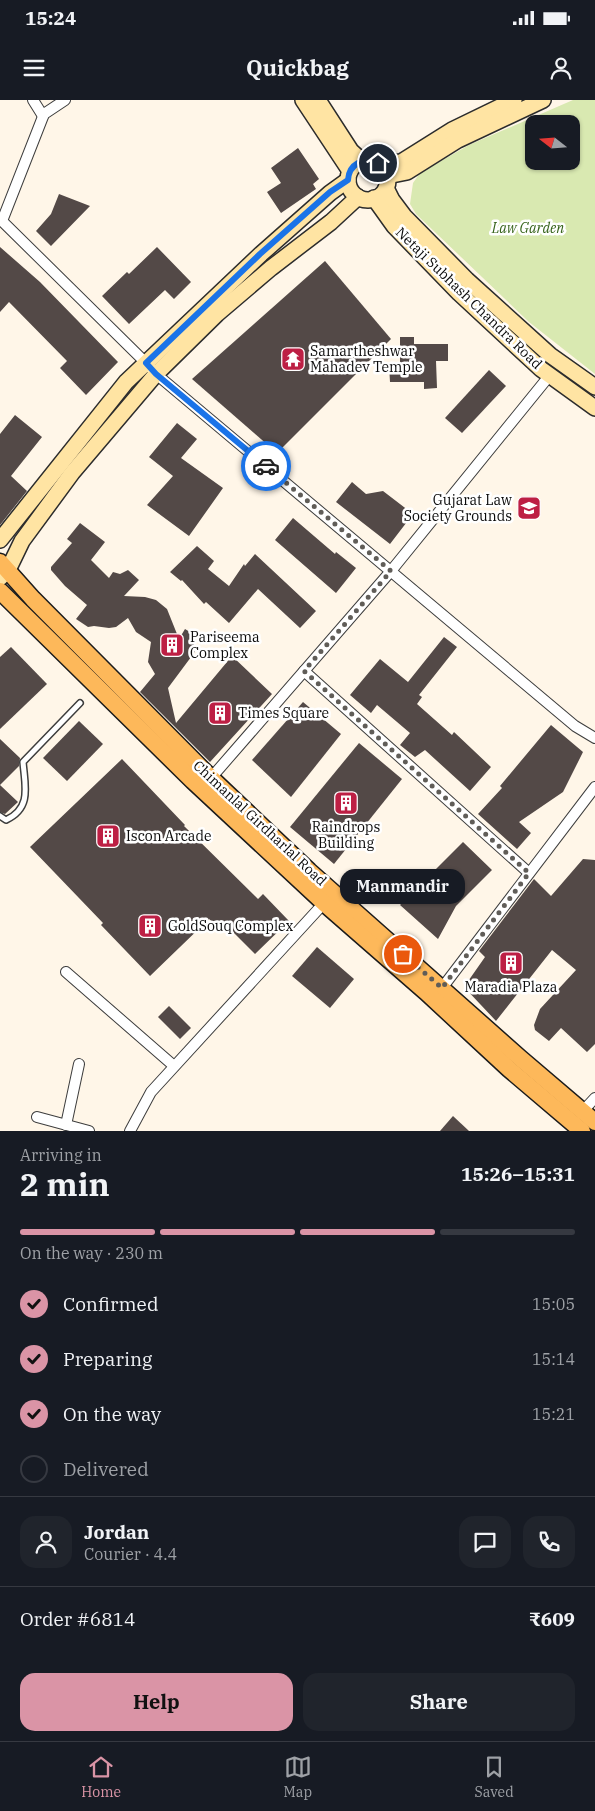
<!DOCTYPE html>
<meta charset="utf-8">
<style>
body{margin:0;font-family:"IBM Plex Serif",serif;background:#20242c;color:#f1f3f6;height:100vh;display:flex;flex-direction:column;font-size:19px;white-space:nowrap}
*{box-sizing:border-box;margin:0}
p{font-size:16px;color:#9ea1a6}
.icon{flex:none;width:28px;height:28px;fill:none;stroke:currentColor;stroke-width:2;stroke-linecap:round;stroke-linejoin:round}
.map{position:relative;height:1031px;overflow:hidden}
.sheet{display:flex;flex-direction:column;background:#171b24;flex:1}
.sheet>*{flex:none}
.needle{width:32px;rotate:287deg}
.tools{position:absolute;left:525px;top:15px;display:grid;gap:10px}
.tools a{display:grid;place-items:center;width:55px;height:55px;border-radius:10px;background:#171b24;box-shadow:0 1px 4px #0004;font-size:25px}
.pin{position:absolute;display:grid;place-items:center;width:42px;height:42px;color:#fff;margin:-21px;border:2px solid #fff;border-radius:50%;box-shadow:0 1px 5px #0007}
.courier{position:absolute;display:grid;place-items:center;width:50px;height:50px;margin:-25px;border:4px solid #1a73e8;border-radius:50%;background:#fff;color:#222;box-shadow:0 1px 6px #0007}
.bubble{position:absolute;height:35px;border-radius:15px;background:#171b24;box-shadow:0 1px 4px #0004;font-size:16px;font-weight:700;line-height:35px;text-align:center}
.overview em{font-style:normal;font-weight:700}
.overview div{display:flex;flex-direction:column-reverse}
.overview{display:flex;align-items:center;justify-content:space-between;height:85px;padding:0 20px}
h1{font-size:32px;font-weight:700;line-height:38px}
.bar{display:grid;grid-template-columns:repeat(4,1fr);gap:8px 5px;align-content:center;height:60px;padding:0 20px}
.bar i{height:6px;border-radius:4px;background:#363941}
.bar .current{background:#da94a6}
.bar p{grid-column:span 4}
.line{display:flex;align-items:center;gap:12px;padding:0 20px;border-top:1px solid #363941}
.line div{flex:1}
.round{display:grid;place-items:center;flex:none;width:52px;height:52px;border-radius:15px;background:#20242c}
ol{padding:0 20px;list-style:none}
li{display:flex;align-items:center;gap:15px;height:55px}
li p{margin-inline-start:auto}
li .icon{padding:5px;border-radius:50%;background:#da94a6;color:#111;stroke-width:4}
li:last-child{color:#9ea1a6}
li i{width:28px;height:28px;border:2px solid #363941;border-radius:50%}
.cta{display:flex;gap:10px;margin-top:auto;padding:10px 20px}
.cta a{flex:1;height:58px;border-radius:15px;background:#da94a6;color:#111;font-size:20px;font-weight:700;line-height:58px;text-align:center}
.cta a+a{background:#20242c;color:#f1f3f6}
.status{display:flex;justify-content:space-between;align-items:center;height:35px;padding:0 25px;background:#171b24;direction:ltr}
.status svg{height:14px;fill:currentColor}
header{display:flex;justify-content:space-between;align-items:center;height:65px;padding:0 20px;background:#171b24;font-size:22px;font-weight:700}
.tab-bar{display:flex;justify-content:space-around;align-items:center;height:70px;border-top:1px solid #363941;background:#171b24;font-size:14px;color:#9ea1a6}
.tab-bar a{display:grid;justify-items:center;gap:2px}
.tab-bar .current{color:#da94a6}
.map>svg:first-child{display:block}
</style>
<div class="status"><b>15:24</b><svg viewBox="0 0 49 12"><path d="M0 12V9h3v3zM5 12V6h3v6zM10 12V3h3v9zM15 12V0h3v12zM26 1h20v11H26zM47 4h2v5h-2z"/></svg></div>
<header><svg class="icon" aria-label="menu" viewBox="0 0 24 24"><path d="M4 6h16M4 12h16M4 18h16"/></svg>Quickbag<svg class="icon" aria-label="person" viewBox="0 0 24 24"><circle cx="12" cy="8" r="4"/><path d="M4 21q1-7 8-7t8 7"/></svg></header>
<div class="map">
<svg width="595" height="1031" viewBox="0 0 595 1031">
<rect width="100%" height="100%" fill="#fff6e8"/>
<path fill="#d9e9b1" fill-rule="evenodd" d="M573,0h22v274l-66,-52 -113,-108 -6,-10 3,-21 7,-10 49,-28zM534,24h37v37h-37z"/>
<g fill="#534947">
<polygon points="298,48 319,79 313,84 316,89 281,113 267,92 281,83 271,68"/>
<polygon points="59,94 90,106 51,146 36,131 51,114"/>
<polygon points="0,147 40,182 118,262 86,295 60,268 67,261 9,202 0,212"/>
<polygon points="157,147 191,182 174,199 165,190 129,224 102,196 127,172 129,174"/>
<polygon points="325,161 391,239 277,353 192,279"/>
<polygon points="400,237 414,237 414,244 448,244 448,261 436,261 437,288 424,289 424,282 390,282 389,265 400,264"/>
<polygon points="489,270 506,286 462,333 445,318"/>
<polygon points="15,315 42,337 11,376 27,391 0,425 0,334"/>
<polygon points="177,323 197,339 181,358 223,388 189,436 147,405 173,376 149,357"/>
<polygon points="352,382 366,394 383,391 413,414 390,444 336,402"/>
<polygon points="293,418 335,454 336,452 356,468 336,493 275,440"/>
<polygon points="80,423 105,442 91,460 109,478 113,472 120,474 128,470 139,480 124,496 145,497 156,500 167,509 179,539 185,529 198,537 193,543 197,549 168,588 176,623 232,556 272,594 210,662 140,592 155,574 148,562 151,542 136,532 128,518 116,527 109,528 94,526 88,527 76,519 87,505 65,486 51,470 51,467 72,443 67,439"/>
<polygon points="197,446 214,461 208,469 229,486 244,464 245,466 255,454 316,511 300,528 258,489 229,523 206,502 204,504 182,480 181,481 170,472"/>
<polygon points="444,537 457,547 419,595 422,597 417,604 452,635 454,632 491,667 470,691 425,650 415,657 400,645 410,633 377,605 371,613 350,595 380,559 408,582"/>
<polygon points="11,547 47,584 0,629 0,557"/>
<polygon points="303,602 341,634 291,697 252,660"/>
<polygon points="79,621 103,644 67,681 43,658"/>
<polygon points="551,625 583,652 563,692 519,722 531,733 517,749 478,714 502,688 500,686"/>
<polygon points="0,639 20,658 19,666 0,685 18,702 5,714 0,712"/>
<polygon points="359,643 402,679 334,764 290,727"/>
<polygon points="122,659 185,725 184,726 258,799 263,794 289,821 255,854 221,820 216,825 209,819 150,876 101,825 103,823 30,747"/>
<polygon points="463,742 492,770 456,806 438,839 400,805"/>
<polygon points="583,759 595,760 595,944 587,952 561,928 549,941 535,930 534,925 540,909 576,870 552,850 496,921 464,887 485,857 479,851 534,779 551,796"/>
<polygon points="317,847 354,879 330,908 292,876"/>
<polygon points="169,906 191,928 180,939 158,917"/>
<polygon points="453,1016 469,1031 440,1031"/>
</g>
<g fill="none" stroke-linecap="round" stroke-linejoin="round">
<g stroke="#3d3d3d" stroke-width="8">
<path id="service" d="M0,716l6,4c26,-12 19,-34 17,-58l57,-59"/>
</g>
<g stroke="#3d3d3d" stroke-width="12">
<g id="minor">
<polyline points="33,0 43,16"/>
<polyline points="0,119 146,263 156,274 575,626 595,638"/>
<polyline points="2,121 44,14 65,0"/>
<polyline points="304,571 529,773"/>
<polyline points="211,678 391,471 550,275"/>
<polyline points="66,872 174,966"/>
<polyline points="442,888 595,687"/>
<polyline points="583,1011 595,998"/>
<polyline points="37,1017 89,1031"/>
<polyline points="66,1025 79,964"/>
<polyline points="130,1031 151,992 324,803"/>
</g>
</g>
<g stroke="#2c2c2c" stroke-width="18">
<g id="secondary">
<polyline points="303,0 350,71"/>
<polyline points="318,0 351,51 362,61"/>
<circle cx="368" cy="80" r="20"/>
<polyline points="378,63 401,62 452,30 514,0"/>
<polyline points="387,76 407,72 458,40 543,0"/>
<polyline points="386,88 392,100 404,116 467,180 550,255 595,287"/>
<polyline points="374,98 394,126 459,193 541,269 595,308"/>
<polyline points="0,440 126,282 261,154 330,93 348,80"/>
<polyline points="0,478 8,470 22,441 72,373 156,274 217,214 271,168 331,122 358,97"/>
</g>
</g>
<g stroke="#1b1b1b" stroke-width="19">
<g id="primary">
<polyline points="0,462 33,499 211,678 309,771 520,958 595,1022"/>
<polyline points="0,491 193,681 324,803 426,892 509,969 582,1031"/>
</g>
</g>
<use href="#service" stroke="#fff" stroke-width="5"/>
<use href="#minor" stroke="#fff" stroke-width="10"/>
<use href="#secondary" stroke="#ffe4a3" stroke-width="15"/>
<use href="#primary" stroke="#fdb85a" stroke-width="16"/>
</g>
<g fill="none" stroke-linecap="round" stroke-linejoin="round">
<polyline stroke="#605d58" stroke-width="5" stroke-dasharray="0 9" points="266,366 391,471 304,571 529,773 442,888 403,854"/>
<path stroke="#1a73e8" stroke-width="6" d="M266,366l-110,-92 -10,-11 114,-109 70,-62 18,-12c1,-16 15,-23 30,-17"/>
</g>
<defs>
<g id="temple-square" transform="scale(1.25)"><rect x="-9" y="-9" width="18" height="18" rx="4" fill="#bd1f44" stroke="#fff"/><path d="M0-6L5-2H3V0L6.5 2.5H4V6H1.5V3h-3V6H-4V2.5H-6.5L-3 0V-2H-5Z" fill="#fff"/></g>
<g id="university-square" transform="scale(1.25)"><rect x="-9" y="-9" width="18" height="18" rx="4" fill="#bd1f44" stroke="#fff"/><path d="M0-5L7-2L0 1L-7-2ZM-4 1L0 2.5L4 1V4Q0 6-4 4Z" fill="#fff"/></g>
<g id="building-square" transform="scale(1.25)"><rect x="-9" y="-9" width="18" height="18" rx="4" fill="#bd1f44" stroke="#fff"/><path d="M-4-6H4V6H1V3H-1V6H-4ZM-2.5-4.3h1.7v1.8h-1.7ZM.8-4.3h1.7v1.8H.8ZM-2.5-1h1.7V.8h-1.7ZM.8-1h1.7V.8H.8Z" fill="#fff"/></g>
</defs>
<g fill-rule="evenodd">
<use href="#temple-square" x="293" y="259"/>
<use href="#university-square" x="529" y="408"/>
<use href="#building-square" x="172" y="545"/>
<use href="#building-square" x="220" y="613"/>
<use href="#building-square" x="346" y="703"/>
<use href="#building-square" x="108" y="736"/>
<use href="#building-square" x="150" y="826"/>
<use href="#building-square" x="511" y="863"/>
</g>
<g text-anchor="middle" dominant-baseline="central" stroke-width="5" stroke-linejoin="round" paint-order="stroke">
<g font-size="14" font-style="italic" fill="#36631a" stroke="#fff">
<text x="528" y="128">Law Garden</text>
</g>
<g font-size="14" fill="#0a0a0a" stroke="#fff">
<text transform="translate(469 198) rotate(44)">Netaji Subhash Chandra Road</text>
<text transform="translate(260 723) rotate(43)">Chimanlal Girdharlal Road</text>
</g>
<g font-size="14" fill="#0a0a0a" stroke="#fff" text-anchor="start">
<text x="310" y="251">Samartheshwar<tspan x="310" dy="16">Mahadev Temple</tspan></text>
<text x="512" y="400" text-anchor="end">Gujarat Law<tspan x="512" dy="16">Society Grounds</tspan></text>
<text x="190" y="537">Pariseema<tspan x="190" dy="16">Complex</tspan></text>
<text x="238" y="613">Times Square</text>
<text x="346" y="727" text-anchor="middle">Raindrops<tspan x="346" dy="16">Building</tspan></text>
<text x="126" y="736">Iscon Arcade</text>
<text x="168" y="826">GoldSouq Complex</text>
<text x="511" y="887" text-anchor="middle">Maradia Plaza</text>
</g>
</g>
</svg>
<div class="tools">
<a><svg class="needle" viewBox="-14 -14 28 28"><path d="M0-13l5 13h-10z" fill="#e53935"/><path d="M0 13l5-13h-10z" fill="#9ea1a6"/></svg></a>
</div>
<div class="pin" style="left:403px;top:854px;background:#ea580c"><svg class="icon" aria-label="bag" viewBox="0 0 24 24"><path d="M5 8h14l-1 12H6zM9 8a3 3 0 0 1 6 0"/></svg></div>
<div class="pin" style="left:378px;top:63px;background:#1f2937"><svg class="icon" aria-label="home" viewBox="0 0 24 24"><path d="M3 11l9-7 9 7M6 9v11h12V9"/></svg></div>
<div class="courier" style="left:266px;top:366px"><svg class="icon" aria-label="car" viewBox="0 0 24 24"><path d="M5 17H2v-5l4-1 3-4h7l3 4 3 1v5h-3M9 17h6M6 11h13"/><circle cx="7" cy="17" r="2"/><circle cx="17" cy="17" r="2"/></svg></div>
<div class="bubble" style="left:340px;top:769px;width:125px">Manmandir</div>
</div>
<section class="sheet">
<div class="overview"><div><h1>2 min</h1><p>Arriving in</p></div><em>15:26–15:31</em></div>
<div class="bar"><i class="current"></i><i class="current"></i><i class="current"></i><i></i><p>On the way · 230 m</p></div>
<ol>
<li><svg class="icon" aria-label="check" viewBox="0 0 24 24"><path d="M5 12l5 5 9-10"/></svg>Confirmed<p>15:05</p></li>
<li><svg class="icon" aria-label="check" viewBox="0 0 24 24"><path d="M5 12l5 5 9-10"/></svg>Preparing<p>15:14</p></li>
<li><svg class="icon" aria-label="check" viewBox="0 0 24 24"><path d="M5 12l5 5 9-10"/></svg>On the way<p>15:21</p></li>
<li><i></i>Delivered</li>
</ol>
<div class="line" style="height:90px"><a class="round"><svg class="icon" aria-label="person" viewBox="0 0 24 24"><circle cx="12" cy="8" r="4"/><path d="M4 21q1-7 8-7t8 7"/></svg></a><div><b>Jordan</b><p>Courier · 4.4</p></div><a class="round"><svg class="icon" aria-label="chat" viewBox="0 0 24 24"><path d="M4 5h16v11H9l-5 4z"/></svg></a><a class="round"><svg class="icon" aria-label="phone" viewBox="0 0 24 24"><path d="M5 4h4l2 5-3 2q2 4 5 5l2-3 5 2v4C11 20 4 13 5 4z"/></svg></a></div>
<div class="line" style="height:65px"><div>Order #6814</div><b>₹609</b></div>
<div class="cta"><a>Help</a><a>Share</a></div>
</section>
<nav class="tab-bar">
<a class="current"><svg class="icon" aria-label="home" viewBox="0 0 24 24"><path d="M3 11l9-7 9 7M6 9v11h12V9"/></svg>Home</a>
<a><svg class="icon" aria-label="map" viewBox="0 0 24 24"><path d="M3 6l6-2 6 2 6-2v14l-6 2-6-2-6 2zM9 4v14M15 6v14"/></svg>Map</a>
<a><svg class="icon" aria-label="saved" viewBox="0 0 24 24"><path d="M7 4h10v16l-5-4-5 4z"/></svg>Saved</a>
</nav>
